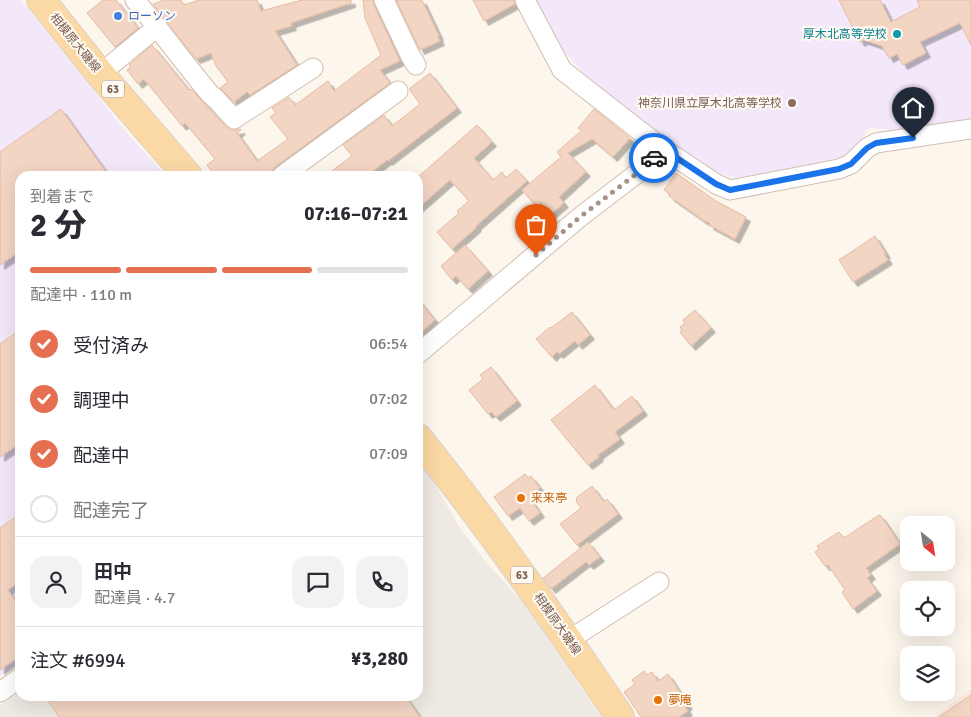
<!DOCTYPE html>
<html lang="ja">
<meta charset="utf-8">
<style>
body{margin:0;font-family:Signika,"Noto Sans JP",sans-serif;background:#f2f2f3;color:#2b2b33;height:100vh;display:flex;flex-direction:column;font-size:19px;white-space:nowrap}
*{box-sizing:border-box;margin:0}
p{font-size:16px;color:#7c7c81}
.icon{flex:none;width:28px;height:28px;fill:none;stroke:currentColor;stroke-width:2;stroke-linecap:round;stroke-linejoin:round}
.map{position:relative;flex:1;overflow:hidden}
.panel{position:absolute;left:15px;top:171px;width:408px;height:530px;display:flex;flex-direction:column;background:#fff;border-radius:15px;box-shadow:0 5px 20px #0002}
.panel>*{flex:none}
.needle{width:32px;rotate:150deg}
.controls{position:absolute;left:900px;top:516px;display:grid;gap:10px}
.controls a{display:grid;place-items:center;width:55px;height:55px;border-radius:10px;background:#fff;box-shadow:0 5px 20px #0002;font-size:25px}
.pin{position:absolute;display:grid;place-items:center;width:42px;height:42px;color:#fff;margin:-51px -21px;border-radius:50% 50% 50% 0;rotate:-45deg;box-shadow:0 0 5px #0007}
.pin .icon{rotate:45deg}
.courier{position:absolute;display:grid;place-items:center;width:50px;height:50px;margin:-25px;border:4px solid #1a73e8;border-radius:50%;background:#fff;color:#222;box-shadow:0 1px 6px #0007}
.head em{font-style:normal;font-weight:800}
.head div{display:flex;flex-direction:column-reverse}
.head{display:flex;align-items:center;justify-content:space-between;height:85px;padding:0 15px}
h1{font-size:32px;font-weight:800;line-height:38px}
.bar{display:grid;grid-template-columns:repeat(4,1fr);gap:8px 5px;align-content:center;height:60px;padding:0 15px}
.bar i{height:6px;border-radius:4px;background:#e1e1e2}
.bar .selected{background:#e76f51}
.bar p{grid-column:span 4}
.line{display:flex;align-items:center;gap:12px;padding:0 15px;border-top:1px solid #e1e1e2}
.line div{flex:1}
.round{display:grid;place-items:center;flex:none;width:52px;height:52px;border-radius:15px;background:#f2f2f3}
ol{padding:0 15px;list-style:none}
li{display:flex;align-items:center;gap:15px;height:55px}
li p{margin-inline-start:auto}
li .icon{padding:5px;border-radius:50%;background:#e76f51;color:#fff;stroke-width:4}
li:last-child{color:#7c7c81}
li i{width:28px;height:28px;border:2px solid #e1e1e2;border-radius:50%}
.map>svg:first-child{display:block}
</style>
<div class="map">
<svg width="971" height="717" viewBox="0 0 971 717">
<defs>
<filter id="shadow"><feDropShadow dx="4.5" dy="4.5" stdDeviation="0" flood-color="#0004"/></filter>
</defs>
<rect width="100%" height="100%" fill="#fdf6ec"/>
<polygon fill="#fde8e0" points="971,689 971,717 934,717"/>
<polygon fill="#efe9e4" points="418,458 426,468 458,525 484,560 523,602 601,717 0,717 0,705 20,689 20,696 418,696"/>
<g fill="#f3e8fa">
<polygon points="0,0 21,0 128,134 166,176 20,176 20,662 0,676"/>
<polygon points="532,0 971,0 971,119 965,124 901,131 869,128 858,144 843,157 740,179 709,171 660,133 647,132 595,87 550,35"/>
</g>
<g fill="#f3d5c3" stroke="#e6bba3" filter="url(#shadow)">
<polygon points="103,0 116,0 138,28 115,47 87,13"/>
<polygon points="164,0 181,0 184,5 199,0 257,0 261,11 302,0 351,0 351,3 291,23 292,26 275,31 297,65 250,95 247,92 234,102 220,88 228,82 216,66 211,53 196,59 153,4"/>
<polygon points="363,0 373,0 374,5 400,61 380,70 390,83 275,167 272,171 271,176 258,176 254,171 246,176 215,176 207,165 215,159 185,123 182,126 144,79 138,84 127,70 131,67 129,65 152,45 189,90 191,89 226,127 230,130 236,130 240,129 241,130 237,133 257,161 288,139 270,117 276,113 272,108 289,97 295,105 328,81 334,91 381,55 365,18"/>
<polygon points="396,0 422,0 439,36 438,37 440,41 420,50"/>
<polygon points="473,0 514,0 515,4 484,21"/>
<polygon points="839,0 880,0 891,22 920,7 917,0 971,0 971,45 960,23 920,42 926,53 903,65 897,54 889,58 882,46 864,40 860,42"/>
<polygon points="430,73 457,108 388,161 387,160 367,176 325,176 352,156 343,145 384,115 392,126 420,104 409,89"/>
<polygon points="61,109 109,176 20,176 20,251 0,265 0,152"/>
<polygon points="594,109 630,138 613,157 592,139 568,153 586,172 559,197 564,203 551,214 541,203 537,207 522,190 561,157 557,152 582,130 578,128"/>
<polygon points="477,125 492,142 474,158 493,180 502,172 506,178 516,169 527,181 476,226 477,227 452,249 437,232 459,213 457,211 469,201 450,180 418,208 418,177"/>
<polygon points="676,173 716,201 746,217 735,239 709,225 710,223 703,220 669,196 670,194 664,190"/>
<polygon points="875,236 886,254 884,254 888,260 853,282 839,260"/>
<polygon points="465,245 488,271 468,289 456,276 452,280 441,266"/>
<polygon points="418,299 435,320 418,335"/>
<polygon points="695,310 711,328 691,346 680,332 682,330 680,327 685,323 683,320"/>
<polygon points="572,312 590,335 578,345 575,341 559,354 557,352 552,357 536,339 550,327 551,328"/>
<polygon points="20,330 20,443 0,457 0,344"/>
<polygon points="491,367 517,401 496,417 491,412 488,414 469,390 483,379 480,375"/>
<polygon points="595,385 614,410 632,396 643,411 615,432 620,439 598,455 599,457 588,465 551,420"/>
<polygon points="525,474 528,478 531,476 540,488 537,490 539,493 531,500 540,513 529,521 520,508 508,516 494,497"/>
<polygon points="592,486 604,502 607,499 618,514 577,545 560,524 581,508 576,501 577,500 576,498"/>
<polygon points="20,514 20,581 8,590 20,607 20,656 0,670 0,528"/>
<polygon points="879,515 881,516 900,544 866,568 871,575 867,578 877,591 853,609 842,592 845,590 828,565 825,566 815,552 819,549 817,546 839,532 844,538"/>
<polygon points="588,542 600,557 589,565 586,562 551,589 543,578"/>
<polygon points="644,671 647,675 652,672 658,681 668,674 688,705 685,707 688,711 679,717 641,717 624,692 635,684 632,680"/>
<polygon points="971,695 971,717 939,717"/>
<polygon points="45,696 405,696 420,717 59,717"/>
</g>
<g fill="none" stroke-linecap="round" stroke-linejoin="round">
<g stroke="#d1beb0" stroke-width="21">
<g id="street">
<path d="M135,0c26,31 49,63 75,94l6,5 18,20 79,-51"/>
<polyline points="384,0 410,55 416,65"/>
<polyline points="525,0 562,70 662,148 716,184 730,190 839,169 851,164 867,148 876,143 971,129"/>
<polyline points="100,74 157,27"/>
<polyline points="282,176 398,91"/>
<polyline points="418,354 580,217 648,165 662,148"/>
<polyline points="569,640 659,582"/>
<polyline points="0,692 20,678"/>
</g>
</g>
<g stroke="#dad1cd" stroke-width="30">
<g id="primary">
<polyline points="41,0 100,74 188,176"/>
<path d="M418,438c72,89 138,184 202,279"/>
</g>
</g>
<use href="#street" stroke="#fff" stroke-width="19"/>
<use href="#primary" stroke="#fbd9a5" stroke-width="28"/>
</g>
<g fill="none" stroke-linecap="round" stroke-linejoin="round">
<polyline stroke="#a89285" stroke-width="5" stroke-dasharray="0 9" points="536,255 580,217 648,165 654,158"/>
<polyline stroke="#1a73e8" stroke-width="6" points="654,158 662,148 716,184 730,190 839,169 851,164 867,148 876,143 913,138"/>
</g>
<circle fill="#3f7fe0" stroke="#fffaf3" stroke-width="2" cx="118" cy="16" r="5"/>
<circle fill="#0f9aa8" stroke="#fffaf3" stroke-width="2" cx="897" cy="34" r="5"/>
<circle fill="#8d6e63" stroke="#fffaf3" stroke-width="2" cx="792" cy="103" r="5"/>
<g fill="#e8710a" stroke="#fffaf3" stroke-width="2">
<circle cx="521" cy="498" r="5"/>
<circle cx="658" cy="700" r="5"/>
</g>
<g text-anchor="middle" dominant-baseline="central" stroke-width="4" stroke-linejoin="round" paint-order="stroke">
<g fill="#fffaf3" stroke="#a28b7f" stroke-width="1">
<rect x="102" y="80.5" width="22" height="17" rx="4"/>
<rect x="511" y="566.5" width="22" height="17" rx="4"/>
</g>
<g font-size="11" font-weight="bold" fill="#7a5c4d">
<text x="113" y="89">63</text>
<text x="522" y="575">63</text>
</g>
<g font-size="12" fill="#366cbe" stroke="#fffaf3" text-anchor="start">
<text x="128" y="16">ローソン</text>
</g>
<g font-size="12" fill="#0d838f" stroke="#fffaf3" text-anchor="end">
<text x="887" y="34">厚木北高等学校</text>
</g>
<g font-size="12" fill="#7a5c4d" stroke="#fffaf3">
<text transform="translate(75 43) rotate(51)">相模原大磯線</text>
<text transform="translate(557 624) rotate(55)">相模原大磯線</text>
</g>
<g font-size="12" fill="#785e54" stroke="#fffaf3" text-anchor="end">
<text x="782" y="103">神奈川県立厚木北高等学校</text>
</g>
<g font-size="12" fill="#c56008" stroke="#fffaf3" text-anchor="start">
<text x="531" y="498">来来亭</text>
<text x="668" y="700">夢庵</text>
</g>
</g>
</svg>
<div class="controls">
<a><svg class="needle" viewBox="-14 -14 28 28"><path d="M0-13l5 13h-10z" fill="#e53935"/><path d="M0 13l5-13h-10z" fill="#7c7c81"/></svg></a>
<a><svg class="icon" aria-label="locate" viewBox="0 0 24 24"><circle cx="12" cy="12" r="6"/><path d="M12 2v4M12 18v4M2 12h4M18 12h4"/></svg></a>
<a><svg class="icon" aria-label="layers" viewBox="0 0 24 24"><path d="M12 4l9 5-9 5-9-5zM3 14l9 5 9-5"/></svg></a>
</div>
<div class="pin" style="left:536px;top:255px;background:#ea580c"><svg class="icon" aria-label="bag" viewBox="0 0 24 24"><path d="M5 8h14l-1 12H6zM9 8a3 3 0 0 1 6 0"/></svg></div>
<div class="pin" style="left:913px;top:138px;background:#1f2937"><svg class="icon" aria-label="home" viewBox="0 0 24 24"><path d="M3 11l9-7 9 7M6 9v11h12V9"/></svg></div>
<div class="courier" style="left:654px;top:158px"><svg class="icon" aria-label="car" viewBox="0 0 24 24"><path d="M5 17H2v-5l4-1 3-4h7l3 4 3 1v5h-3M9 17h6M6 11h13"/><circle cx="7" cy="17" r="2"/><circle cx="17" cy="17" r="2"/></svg></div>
<section class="panel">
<div class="head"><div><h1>2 分</h1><p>到着まで</p></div><em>07:16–07:21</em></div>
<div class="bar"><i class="selected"></i><i class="selected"></i><i class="selected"></i><i></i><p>配達中 · 110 m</p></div>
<ol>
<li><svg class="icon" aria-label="check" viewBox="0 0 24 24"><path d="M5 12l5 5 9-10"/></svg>受付済み<p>06:54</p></li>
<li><svg class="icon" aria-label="check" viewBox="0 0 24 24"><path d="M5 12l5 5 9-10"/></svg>調理中<p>07:02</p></li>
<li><svg class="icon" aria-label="check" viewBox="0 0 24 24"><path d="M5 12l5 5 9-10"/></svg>配達中<p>07:09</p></li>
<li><i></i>配達完了</li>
</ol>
<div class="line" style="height:90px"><a class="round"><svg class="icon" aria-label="person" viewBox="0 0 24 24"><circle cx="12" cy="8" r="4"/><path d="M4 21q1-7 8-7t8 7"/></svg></a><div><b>田中</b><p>配達員 · 4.7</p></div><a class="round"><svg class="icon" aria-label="chat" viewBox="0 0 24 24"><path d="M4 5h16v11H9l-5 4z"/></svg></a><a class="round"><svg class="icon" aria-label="phone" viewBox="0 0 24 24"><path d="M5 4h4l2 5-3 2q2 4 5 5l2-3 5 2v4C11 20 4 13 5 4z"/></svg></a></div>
<div class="line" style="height:65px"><div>注文 #6994</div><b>¥3,280</b></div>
</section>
</div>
